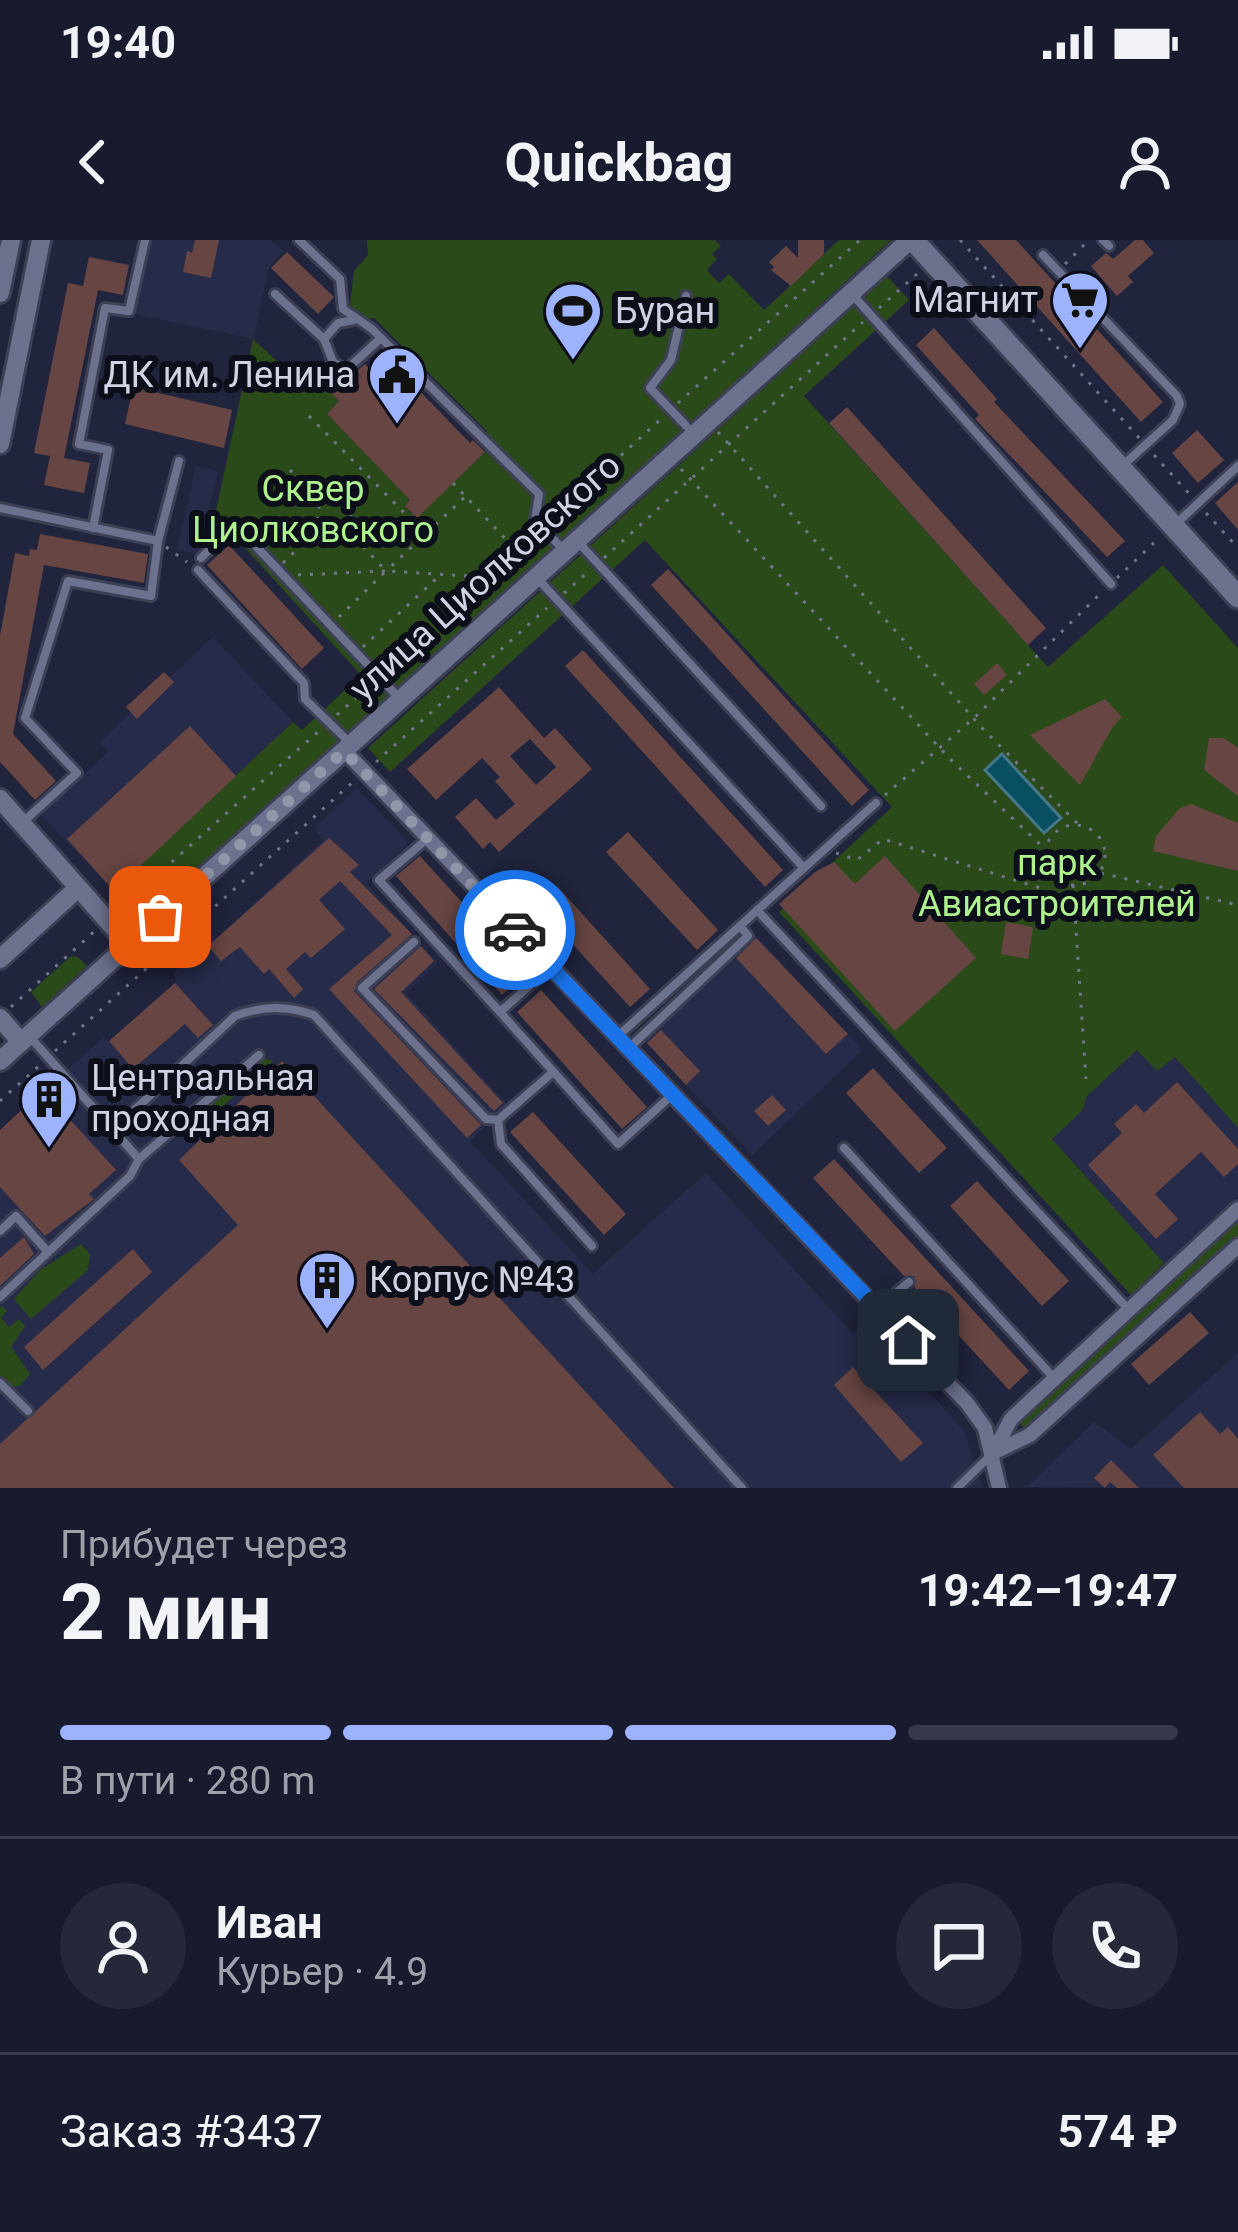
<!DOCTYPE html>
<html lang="ru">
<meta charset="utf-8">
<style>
body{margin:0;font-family:Roboto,sans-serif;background:#252839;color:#f1f3f6;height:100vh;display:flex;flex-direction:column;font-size:45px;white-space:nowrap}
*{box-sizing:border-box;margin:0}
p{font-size:39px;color:#9fa1aa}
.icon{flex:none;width:66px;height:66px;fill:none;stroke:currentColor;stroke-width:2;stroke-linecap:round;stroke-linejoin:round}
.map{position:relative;height:1248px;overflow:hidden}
.sheet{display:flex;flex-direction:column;background:#181b2d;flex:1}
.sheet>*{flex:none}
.pin{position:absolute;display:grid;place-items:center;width:102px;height:102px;color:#fff;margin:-51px;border-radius:24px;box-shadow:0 6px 18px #0006}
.courier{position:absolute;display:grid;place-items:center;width:120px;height:120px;margin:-60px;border:9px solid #1a73e8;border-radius:50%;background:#fff;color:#222;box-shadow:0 3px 15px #0007}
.summary em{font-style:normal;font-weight:700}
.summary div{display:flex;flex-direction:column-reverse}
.summary{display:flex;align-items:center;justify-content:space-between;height:204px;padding:0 60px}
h1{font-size:78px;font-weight:700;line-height:90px}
.bar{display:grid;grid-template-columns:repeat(4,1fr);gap:18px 12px;align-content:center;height:144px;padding:0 60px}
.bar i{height:15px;border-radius:9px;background:#363949}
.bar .selected{background:#9eb3fd}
.bar p{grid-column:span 4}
.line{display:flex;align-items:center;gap:30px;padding:0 60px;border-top:3px solid #363949}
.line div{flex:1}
.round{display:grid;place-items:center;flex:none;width:126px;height:126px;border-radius:63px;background:#252839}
.status{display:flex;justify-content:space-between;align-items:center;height:84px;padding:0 60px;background:#181b2d;direction:ltr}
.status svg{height:33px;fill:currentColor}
header{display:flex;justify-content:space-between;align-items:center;height:156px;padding:0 60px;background:#181b2d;font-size:54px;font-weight:700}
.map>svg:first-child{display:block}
</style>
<div class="status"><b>19:40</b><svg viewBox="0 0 49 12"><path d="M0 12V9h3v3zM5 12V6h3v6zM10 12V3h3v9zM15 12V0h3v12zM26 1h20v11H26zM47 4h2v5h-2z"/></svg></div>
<header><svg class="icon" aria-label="back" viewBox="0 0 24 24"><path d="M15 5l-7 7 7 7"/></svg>Quickbag<svg class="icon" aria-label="person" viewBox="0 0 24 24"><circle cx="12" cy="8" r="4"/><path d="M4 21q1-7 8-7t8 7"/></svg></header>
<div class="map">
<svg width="1238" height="1248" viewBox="0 0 1238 1248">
<rect width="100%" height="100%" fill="#20243c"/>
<g fill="#272b4a">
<polygon points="150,0 270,0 283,11 269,28 253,99 135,74"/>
<polygon points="196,226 218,231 197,314 177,309"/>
<polygon points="213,397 293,482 114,651 41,575 108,512 100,502 130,473 126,467 164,432 170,437"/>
<polygon points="357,548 409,603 366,643 438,723 406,753 508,865 470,901 593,1034 706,933 853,1094 867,1082 964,1191 983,1248 0,1248 0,890 103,798 109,801 175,743 175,731 213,696 217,698 323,600 314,588"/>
<polygon points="757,697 863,810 752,915 637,793 727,708 736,717"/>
<polygon points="1137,810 1175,816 1238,888 1238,956 1164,1023 1052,899 1082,871 1086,857"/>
<polygon points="1238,1113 1238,1248 1027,1247 1094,1182 1131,1209"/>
</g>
<g fill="#2a4a1a">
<polygon points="367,0 715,0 721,6 712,14 717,19 707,30 719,43 729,34 764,70 839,0 891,0 152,675 135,675 113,651 293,482 302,490 361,435 215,275 253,99 294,137 305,126 339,161 327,174 410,260 405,266 416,278 486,211 487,191 374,78 364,79 350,65 354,31 368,15"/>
<polygon points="887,36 909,60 804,156 1048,427 1163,325 1238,408 1238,888 1175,817 1157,831 1137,810 1087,856 1082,871 1052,899 1164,1023 1131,1055 779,672 892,567 645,300 390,532 368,508"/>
<polygon points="71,716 78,717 87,726 42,767 31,752"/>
<polygon points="265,819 273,821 190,896 184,884"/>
<polygon points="1238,980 1238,999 1034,1185 1024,1188 1019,1183"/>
<polygon points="81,1004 90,1014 88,1030 31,1079 14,1059 40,1030"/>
<polygon points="2,1066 7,1071 1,1078 9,1087 19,1079 25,1086 11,1107 30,1134 20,1146 13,1147 0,1135 0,1068"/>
</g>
<polygon fill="#094f62" stroke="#457789" stroke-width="3" points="1002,514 1061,578 1044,593 985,530"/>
<g fill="#664542" fill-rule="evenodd">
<polygon points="195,0 219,0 211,38 183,32 187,11 192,13"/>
<polygon points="798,0 824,0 824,14 791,46 771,30 774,27 769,22 786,6 798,18"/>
<polygon points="977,0 1016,0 1163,162 1141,182"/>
<polygon points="1135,0 1143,0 1154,13 1128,36 1133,42 1117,56 1091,26 1106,13 1113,19"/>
<polygon points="287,12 334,57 318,74 271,28"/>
<polygon points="89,17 129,25 123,55 98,50 64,218 90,223 84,253 44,245 50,216 34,213 68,43 83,46"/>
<polygon points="934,88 997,159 994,162 1125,301 1107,317 975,179 979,175 916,105"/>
<polygon points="386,116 470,203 473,200 485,212 417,278 405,266 410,260 327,174 339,161 331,153 365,124 371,130"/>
<polygon points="133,147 232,170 224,208 125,184"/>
<polygon points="847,167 1046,388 1028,405 829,183"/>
<polygon points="1197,190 1224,220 1198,243 1172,213"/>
<polygon points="1238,242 1238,290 1215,263"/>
<polygon points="40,294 148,314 144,343 44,325 13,494 56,541 35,560 0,522 0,396 15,313 29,316 30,309 37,310"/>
<polygon points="229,305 324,408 302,429 207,325"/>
<polygon points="668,329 869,550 852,566 651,345"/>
<polygon points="583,410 783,630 765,647 565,426"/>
<polygon points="997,423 1007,435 984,455 974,444"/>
<polygon points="164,432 174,442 137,479 126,467"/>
<path d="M499,447l45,51 11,-10 37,41 -93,83 -9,-10 -7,7 -28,-32 21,-19 20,22 19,-16 -20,-23 5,-4 -18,-19 -46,42 -29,-31zM530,499l26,28 -20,18 -26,-29z"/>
<polygon points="1105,459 1122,477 1112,488 1080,545 1030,495"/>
<polygon points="190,486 236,536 114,651 67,599"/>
<polygon points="1209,498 1224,498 1238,508 1238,556 1204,530"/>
<polygon points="1191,564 1238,583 1238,631 1153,611 1156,596 1179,569"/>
<polygon points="628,592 718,690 697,710 606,612"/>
<polygon points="329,598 359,625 350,632 412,694 357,742 354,751 481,885 467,898 329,749 392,695 340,641 319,660 345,689 311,718 305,712 286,729 303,749 294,758 269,729 264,734 240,707 221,721 208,706"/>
<polygon points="420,616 526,733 502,755 396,636"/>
<polygon points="885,616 976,718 895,791 779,664 815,632 834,622 855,644"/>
<polygon points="557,646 650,749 630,767 536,664"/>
<polygon points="1006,682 1033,687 1028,719 1001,714"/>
<polygon points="756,698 848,794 826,814 736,718"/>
<polygon points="421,706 434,721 401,752 503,863 494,871 374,749"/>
<polygon points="175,743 213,785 198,798 185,784 133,829 109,801"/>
<polygon points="541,750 647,867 622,889 517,772"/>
<polygon points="661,790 700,831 686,845 647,803"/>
<polygon points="282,821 674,1248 0,1248 0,1204 238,985 179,920"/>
<polygon points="873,828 947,908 919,933 846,853"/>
<polygon points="1177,842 1238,909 1238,924 1224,937 1201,912 1155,954 1178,979 1156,999 1088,925 1122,893 1114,884 1136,864 1144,873"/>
<polygon points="43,850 116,930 89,954 94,959 45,996 0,947 0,890"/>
<polygon points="772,855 786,870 768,886 754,871"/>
<polygon points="533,872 626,974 604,995 510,892"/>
<polygon points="834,919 1029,1131 1009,1150 915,1048 914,1036 904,1036 813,938"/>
<polygon points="977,941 1069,1041 1042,1066 950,966"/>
<polygon points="24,997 34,1014 0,1046 0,1018"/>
<polygon points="133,1009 152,1032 43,1130 24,1107"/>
<polygon points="1190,1072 1209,1093 1149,1145 1131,1124"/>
<polygon points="853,1127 923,1203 901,1222 834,1145"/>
<polygon points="1200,1172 1220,1194 1228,1187 1238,1199 1238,1248 1184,1248 1153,1215"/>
<polygon points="1111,1220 1139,1248 1117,1248 1110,1242 1105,1248 1094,1238"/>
</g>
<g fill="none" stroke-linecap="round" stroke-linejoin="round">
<g stroke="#3d4054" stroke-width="14">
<g id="service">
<polyline points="299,0 340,39 343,69 372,89 539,254 535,281 563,309"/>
<polyline points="1103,0 1109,6"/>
<polyline points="1043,15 1177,156 1180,164 1173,180 1121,227"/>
<polyline points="275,54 324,99"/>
<polyline points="852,54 1111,344"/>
<polyline points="686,56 671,120 650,148 692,192"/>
<polyline points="354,80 338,83 324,99 333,122 346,130 381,98"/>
<polyline points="0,268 158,301"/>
<polyline points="1178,282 1238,226"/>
<polyline points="93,288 108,210 79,204 105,68 129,71 145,0"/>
<polyline points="579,303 821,566"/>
<polyline points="201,318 235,284 400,459"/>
<polyline points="198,330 304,443 305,459 350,503"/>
<polyline points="537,338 804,628"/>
<polyline points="22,583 77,533 25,478 68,341 151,356 158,301 179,221"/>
<polyline points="427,599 379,640 500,772 549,728"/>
<polyline points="757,670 1128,1069"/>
<polyline points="414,702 362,748 486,879 498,880"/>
<polyline points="500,772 618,904 672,855"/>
<polyline points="29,796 139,919"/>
<polyline points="618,796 876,563"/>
<polyline points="629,808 748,696 740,686"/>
<polyline points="553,832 498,880 501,904 592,1006"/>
<path d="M112,891l123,-115c27,-10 51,-11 79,-1l428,473"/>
<polyline points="844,908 1054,1138"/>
<polyline points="0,991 16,976 47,1011"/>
<polyline points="0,1057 130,936 139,919 259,815"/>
<polyline points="878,1068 909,1042"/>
<polyline points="0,1143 28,1171"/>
<polyline points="957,1248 990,1216"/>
</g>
</g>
<g stroke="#3d4054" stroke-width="20">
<g id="minor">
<polyline points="344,510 967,1163 985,1188 999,1248"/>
<polyline points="993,1213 1011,1179 1238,969"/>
<polyline points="993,1213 1030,1195 1238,1006"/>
</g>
</g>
<g stroke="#3d4054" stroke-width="24">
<g id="tertiary">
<polyline points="0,53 11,0"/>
<polyline points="0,204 41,0"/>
<polyline points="0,559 129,705"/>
<polyline points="0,719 78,648"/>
<polyline points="0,778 21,802"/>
<polyline points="0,821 910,0"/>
</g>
</g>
<g stroke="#3d4054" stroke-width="27">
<polyline id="secondary" points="913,0 1238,357"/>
</g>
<g stroke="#72768a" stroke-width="3" stroke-dasharray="3 9" stroke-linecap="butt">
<polyline points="960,0 1140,199"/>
<polyline points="1065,24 1089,0"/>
<polyline points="879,68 917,34"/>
<polyline points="678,163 860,0"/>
<polyline points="309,176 425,294"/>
<polyline points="718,192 983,489 1078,584"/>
<polyline points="1154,215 1192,257"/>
<polyline points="681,229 950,519 1045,609"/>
<polyline points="290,230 321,261"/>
<polyline points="453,243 515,309"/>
<circle cx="334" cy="275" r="17"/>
<polyline points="347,261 371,239"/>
<polyline points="1206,273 1238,308"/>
<polyline points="550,280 662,178"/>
<polyline points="347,289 385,330"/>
<polyline points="166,307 187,322"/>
<polyline points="604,318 863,82"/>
<polyline points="283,323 319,288"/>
<polyline points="298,335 386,331 466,256"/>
<polyline points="1117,338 1158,299"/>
<polyline points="564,353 588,332"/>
<polyline points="339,377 386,331 485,337"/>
<polyline points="363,407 439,336"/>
<polyline points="385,430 534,295"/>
<polyline points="337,475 370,445"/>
<polyline points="376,522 547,368"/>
<polyline points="885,555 974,478 1101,353"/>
<circle cx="1075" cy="615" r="30"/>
<polyline points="836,613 857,620 883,599 1040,648"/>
<polyline points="1101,633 1238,665"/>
<polyline points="1073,645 1086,839"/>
<polyline points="118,670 321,489"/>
<polyline points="11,767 97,689"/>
<polyline points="55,811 355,540"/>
<polyline points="0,861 39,826"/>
</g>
<use href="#service" stroke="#6c718e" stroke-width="8"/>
<use href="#minor" stroke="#6c718e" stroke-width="14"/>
<use href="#tertiary" stroke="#6c718e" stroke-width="18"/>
<use href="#secondary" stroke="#6c718e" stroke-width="21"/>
</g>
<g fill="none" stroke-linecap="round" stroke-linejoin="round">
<polyline stroke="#9296a9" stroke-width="12" stroke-dasharray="0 21.6" points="160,677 344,511 515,690"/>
<polyline stroke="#1a73e8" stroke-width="15" points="515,690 908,1100"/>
</g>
<defs>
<g id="supermarket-pin" transform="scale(3)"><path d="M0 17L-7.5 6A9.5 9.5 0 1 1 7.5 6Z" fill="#9eb3fd" stroke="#0c0e19"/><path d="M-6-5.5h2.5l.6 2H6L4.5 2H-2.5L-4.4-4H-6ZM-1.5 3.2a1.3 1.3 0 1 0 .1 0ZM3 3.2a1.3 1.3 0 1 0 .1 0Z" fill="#111"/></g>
<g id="stadium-pin" transform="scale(3)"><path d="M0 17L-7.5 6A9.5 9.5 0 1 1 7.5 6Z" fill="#9eb3fd" stroke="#0c0e19"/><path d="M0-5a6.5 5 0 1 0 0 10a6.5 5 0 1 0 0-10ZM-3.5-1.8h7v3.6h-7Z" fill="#111"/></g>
<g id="civic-pin" transform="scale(3)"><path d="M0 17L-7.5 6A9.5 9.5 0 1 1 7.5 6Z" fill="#9eb3fd" stroke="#0c0e19"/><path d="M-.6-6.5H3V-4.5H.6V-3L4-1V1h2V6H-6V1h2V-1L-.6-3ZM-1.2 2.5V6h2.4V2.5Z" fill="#111"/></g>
<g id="building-pin" transform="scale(3)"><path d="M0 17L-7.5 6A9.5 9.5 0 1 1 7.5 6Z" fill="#9eb3fd" stroke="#0c0e19"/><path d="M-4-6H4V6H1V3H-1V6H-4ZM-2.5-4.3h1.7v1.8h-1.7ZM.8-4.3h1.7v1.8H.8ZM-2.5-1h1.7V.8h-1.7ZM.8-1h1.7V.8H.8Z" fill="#111"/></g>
</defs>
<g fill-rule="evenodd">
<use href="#supermarket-pin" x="1080" y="60"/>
<use href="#stadium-pin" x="573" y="71"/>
<use href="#civic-pin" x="397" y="135"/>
<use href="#building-pin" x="49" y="859"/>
<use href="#building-pin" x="327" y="1040"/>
</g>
<g text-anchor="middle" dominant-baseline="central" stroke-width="12" stroke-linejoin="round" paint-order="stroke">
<g font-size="36" fill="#d0d3e3" stroke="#0c0e19" text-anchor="start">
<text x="1038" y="60" text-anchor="end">Магнит</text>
<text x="615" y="71">Буран</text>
<text x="355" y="135" text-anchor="end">ДК им. Ленина</text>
<text x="91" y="838">Центральная<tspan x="91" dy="41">проходная</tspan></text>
<text x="369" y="1040">Корпус №43</text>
</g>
<g font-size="36" fill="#aff38f" stroke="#0c0e19">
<text x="313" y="249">Сквер<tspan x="313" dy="41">Циолковского</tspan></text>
<text x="1057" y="623">парк<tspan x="1057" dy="41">Авиастроителей</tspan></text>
</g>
<g font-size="36" fill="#d0d3e3" stroke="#0c0e19">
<text transform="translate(485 337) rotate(-42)">улица Циолковского</text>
</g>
</g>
</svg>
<div class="pin" style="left:160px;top:677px;background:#ea580c"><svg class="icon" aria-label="bag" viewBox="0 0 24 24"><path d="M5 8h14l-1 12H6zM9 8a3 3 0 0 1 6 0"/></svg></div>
<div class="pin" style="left:908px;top:1100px;background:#1f2937"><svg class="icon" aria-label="home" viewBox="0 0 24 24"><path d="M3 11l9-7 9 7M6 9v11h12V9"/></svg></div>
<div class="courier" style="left:515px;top:690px"><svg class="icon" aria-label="car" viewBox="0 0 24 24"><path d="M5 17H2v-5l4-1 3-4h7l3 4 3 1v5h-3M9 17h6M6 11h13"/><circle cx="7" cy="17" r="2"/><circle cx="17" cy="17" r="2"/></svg></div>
</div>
<section class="sheet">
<div class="summary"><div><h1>2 мин</h1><p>Прибудет через</p></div><em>19:42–19:47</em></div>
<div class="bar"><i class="selected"></i><i class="selected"></i><i class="selected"></i><i></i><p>В пути · 280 m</p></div>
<div class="line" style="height:216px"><a class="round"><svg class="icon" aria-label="person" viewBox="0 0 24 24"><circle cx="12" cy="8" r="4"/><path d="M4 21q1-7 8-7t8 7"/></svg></a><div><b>Иван</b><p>Курьер · 4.9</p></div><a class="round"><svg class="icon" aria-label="chat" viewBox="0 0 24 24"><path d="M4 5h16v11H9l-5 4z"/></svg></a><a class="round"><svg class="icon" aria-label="phone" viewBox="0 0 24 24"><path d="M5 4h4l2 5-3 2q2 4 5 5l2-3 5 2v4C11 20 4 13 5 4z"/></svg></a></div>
<div class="line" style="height:156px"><div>Заказ #3437</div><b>574 ₽</b></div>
</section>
